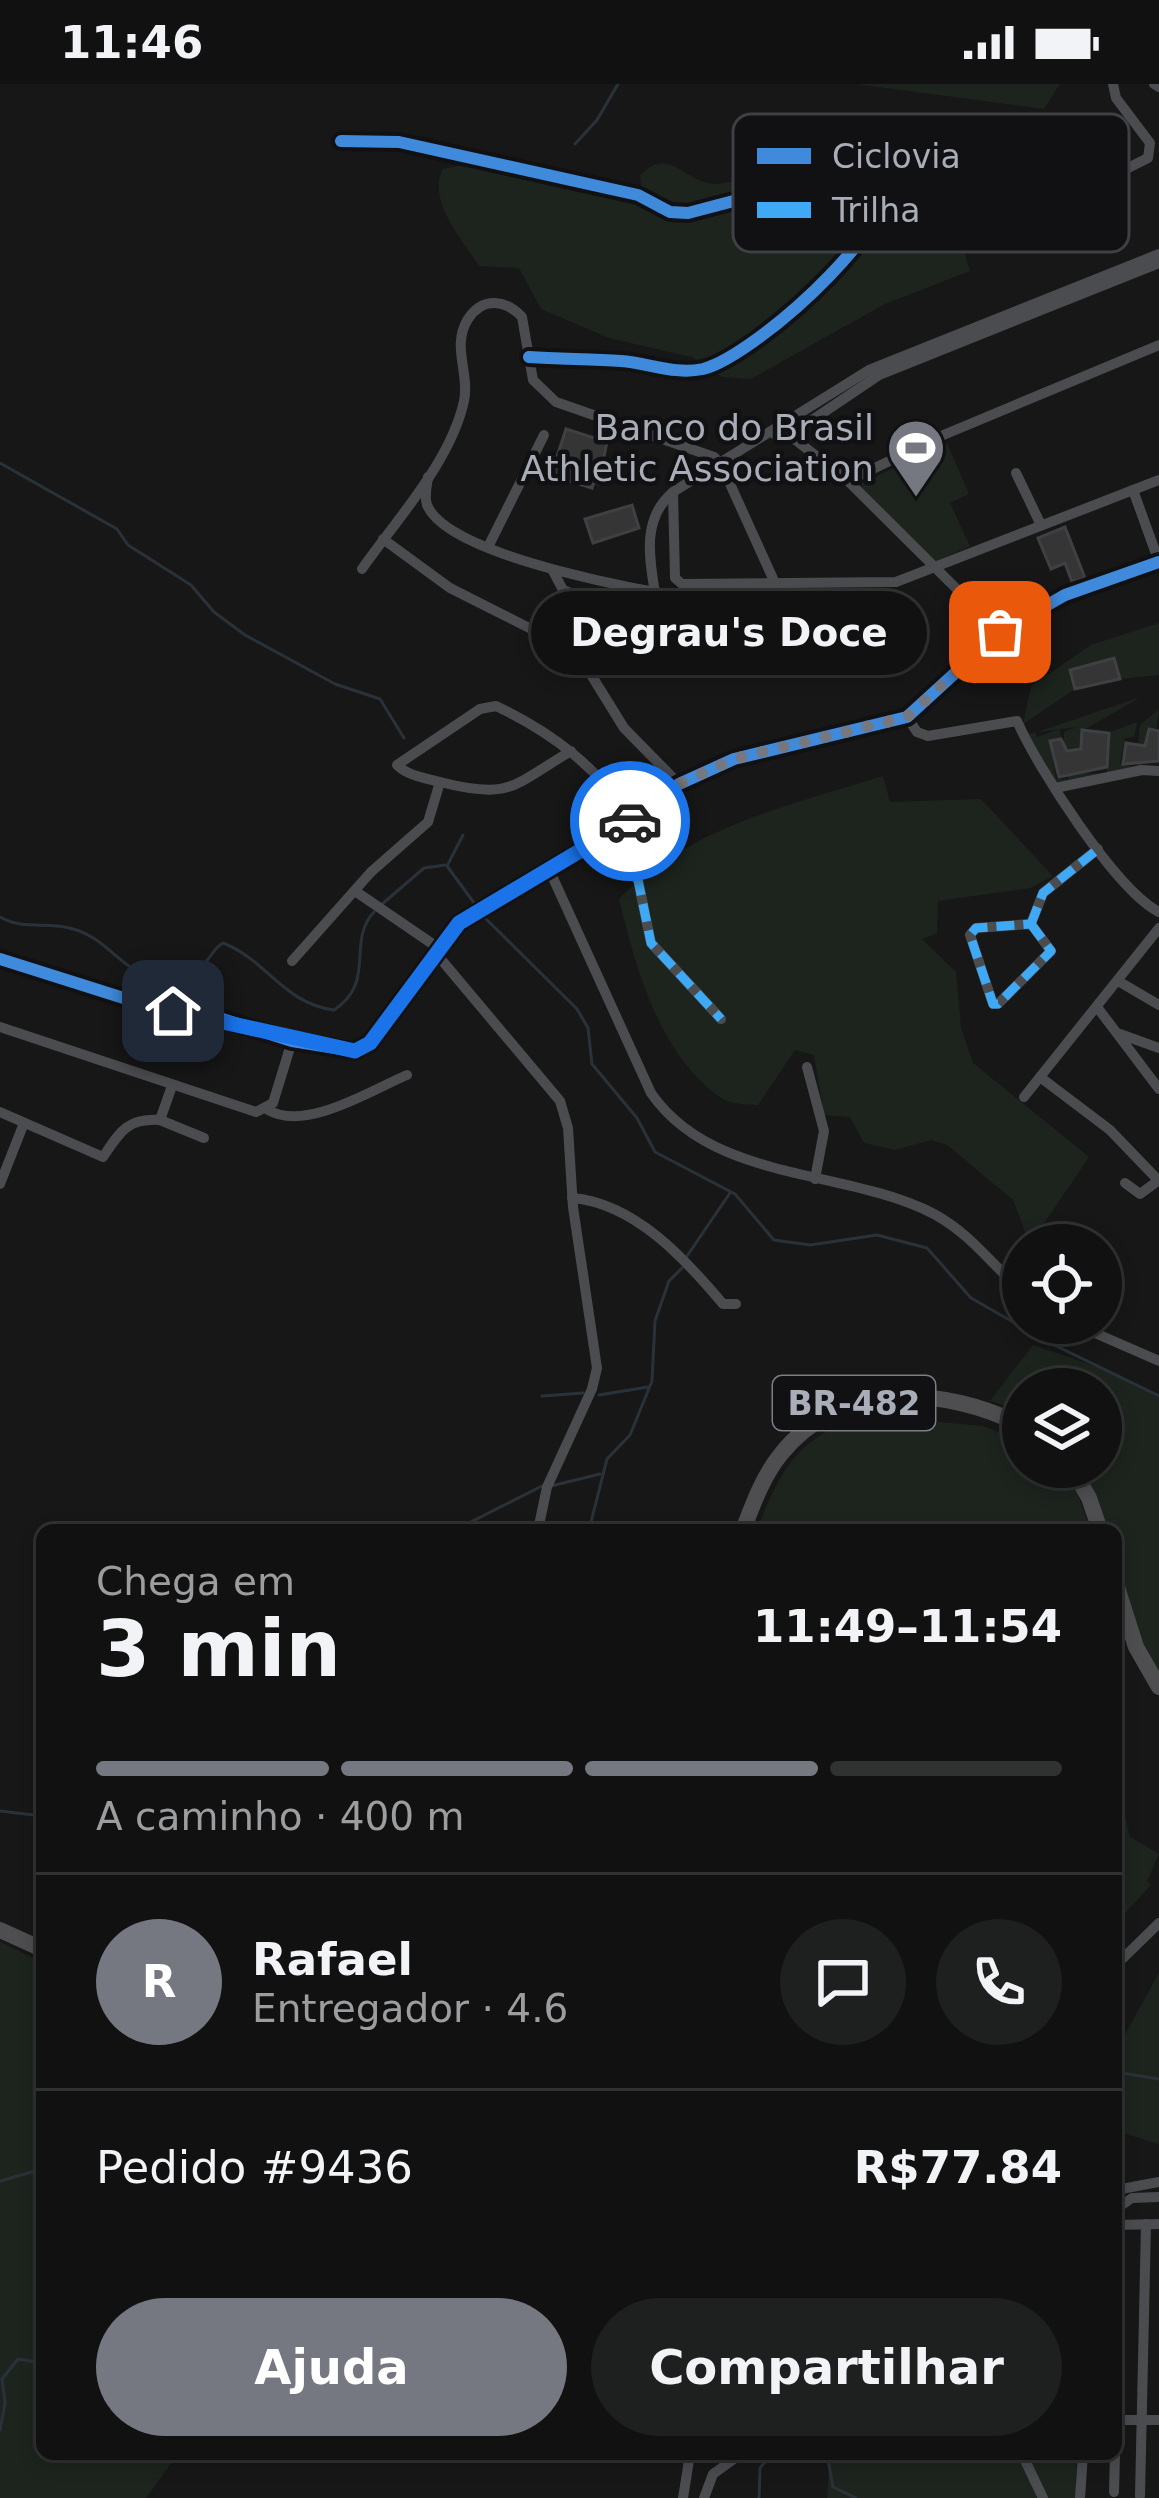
<!DOCTYPE html>
<html lang="pt">
<meta charset="utf-8">
<style>
body{margin:0;font-family:"DejaVu Sans",sans-serif;background:#1e1f1f;color:#f1f3f6;height:100vh;display:flex;flex-direction:column;font-size:45px;white-space:nowrap}
*{box-sizing:border-box;margin:0}
p{font-size:39px;color:#9c9d9f}
.icon{flex:none;width:66px;height:66px;fill:none;stroke:currentColor;stroke-width:2;stroke-linecap:round;stroke-linejoin:round}
.map{position:relative;flex:1;overflow:hidden}
.side{position:absolute;left:36px;top:1440px;width:1086px;height:936px;display:flex;flex-direction:column;background:#111;border-radius:18px;box-shadow:0 6px 18px #0003,0 0 0 3px #303131}
.side>*{flex:none}
.buttons{position:absolute;left:1002px;top:1140px;display:grid;gap:24px}
.buttons a{display:grid;place-items:center;width:120px;height:120px;border-radius:50%;background:#111;box-shadow:0 6px 18px #0003,0 0 0 3px #303131;font-size:60px}
.pin{position:absolute;display:grid;place-items:center;width:102px;height:102px;color:#fff;margin:-51px;border-radius:24px;box-shadow:0 6px 18px #0006}
.courier{position:absolute;display:grid;place-items:center;width:120px;height:120px;margin:-60px;border:9px solid #1a73e8;border-radius:50%;background:#fff;color:#222;box-shadow:0 3px 15px #0007}
.bubble{position:absolute;height:84px;border-radius:42px;background:#111;box-shadow:0 6px 18px #0003,0 0 0 3px #303131;font-size:39px;font-weight:800;line-height:84px;text-align:center}
.headline em{font-style:normal;font-weight:800}
.headline div{display:flex;flex-direction:column-reverse}
.headline{display:flex;align-items:center;justify-content:space-between;height:204px;padding:0 60px}
h1{font-size:78px;font-weight:800;line-height:90px}
.bar{display:grid;grid-template-columns:repeat(4,1fr);gap:18px 12px;align-content:center;height:144px;padding:0 60px}
.bar i{height:15px;border-radius:9px;background:#303131}
.bar .on{background:#757880}
.bar p{grid-column:span 4}
.line{display:flex;align-items:center;gap:30px;padding:0 60px;border-top:3px solid #303131}
.line div{flex:1}
.round{display:grid;place-items:center;flex:none;width:126px;height:126px;border-radius:63px;background:#1e1f1f}
.primary-button{display:flex;gap:24px;margin-top:auto;padding:24px 60px}
.primary-button a{flex:1;height:138px;border-radius:72px;background:#757880;color:#fff;font-size:48px;font-weight:800;line-height:138px;text-align:center}
.primary-button a+a{background:#1e1f1f;color:#f1f3f6}
.status{display:flex;justify-content:space-between;align-items:center;height:84px;padding:0 60px;background:#111;direction:ltr}
.status svg{height:33px;fill:currentColor}
.map>svg:first-child{display:block}
</style>
<div class="status"><b>11:46</b><svg viewBox="0 0 49 12"><path d="M0 12V9h3v3zM5 12V6h3v6zM10 12V3h3v9zM15 12V0h3v12zM26 1h20v11H26zM47 4h2v5h-2z"/></svg></div>
<div class="map">
<svg width="1159" height="2414" viewBox="0 0 1159 2414">
<rect width="100%" height="100%" fill="#171717"/>
<g fill="#1d241e">
<polygon points="856,0 1060,0 1044,25"/>
<path d="M808,36l32,19 41,-3 12,8 18,30 45,50 14,47 -85,33 -134,75 -29,-2 -30,-20 -83,-19 -68,-29 -22,-41 -40,-2c-16,-26 -53,-66 -36,-97l43,-9 180,54 23,-5 -47,-20 -2,-13c28,-32 46,8 76,8 31,0 73,-32 81,-60z"/>
<polygon points="947,359 969,410 950,419 970,462 934,478 862,404 862,399"/>
<polygon points="714,526 719,588 668,593 663,531"/>
<polygon points="1159,539 1159,591 1120,595 1113,574 1070,586 1075,605 1023,640 1031,602 1091,561"/>
<polygon points="1141,613 1082,647 1080,689 1107,690 1107,649 1137,638 1134,653 1125,654 1120,680 1136,683 1140,641 1159,625 1156,647 1149,646 1141,680 1159,686 1054,698 1026,652 1035,648 1037,653 1060,645 1061,655 1050,658 1056,695 1068,695 1070,667 1064,662 1064,648 1077,643 1037,648"/>
<path d="M883,692l7,26 91,-3 72,77 -23,12 -92,13 -1,32 -15,6 34,33 5,56 12,35 116,94 -59,87 -17,-44 -66,-55 -16,-5 -36,10 -31,-7 -14,-26 -26,-2 -10,-60 -19,-5 -37,55c-11,-1 -27,0 -37,-7 -62,-44 -85,-129 -102,-199 69,-72 172,-94 264,-123z"/>
<path d="M1033,1261l85,29 41,24v275c-26,-43 -43,-93 -43,-143h-8l-25,-63h18v-78h-78v22l-33,-10z"/>
<path d="M873,1332l110,10 40,16v25h36l19,29 13,34h-334c24,-63 45,-100 116,-114z"/>
<polygon points="1116,1694 1130,1753 1159,1770 1147,1797 1151,1801 1116,1839"/>
<polygon points="0,1858 42,1878 42,2370 167,2370 175,2374 146,2414 0,2414"/>
<polygon points="1159,1889 1159,2060 1116,2047 1116,1967"/>
<polygon points="830,2370 1077,2370 1076,2397 1086,2406 1084,2414 827,2414"/>
</g>
<g fill="none" stroke-linecap="round" stroke-linejoin="round">
<g stroke="#2a3239" stroke-width="3">
<polyline points="575,60 597,36 618,0"/>
<polyline points="0,379 117,445 128,461 191,501 214,528 245,551 335,600 380,615 404,654"/>
<polyline points="448,780 463,751"/>
<polyline points="447,782 477,823"/>
<polyline points="381,821 424,784 445,781"/>
<polyline points="482,831 577,925 588,944 592,980 637,1034 655,1068 735,1110 774,1156 810,1161 877,1151 927,1164 971,1214 1048,1258 1159,1312"/>
<path d="M0,833c25,14 47,4 73,12 48,13 57,71 125,39 11,-5 14,-19 25,-25 44,17 61,61 111,67 43,-28 12,-68 40,-98"/>
<polyline points="685,1175 730,1109"/>
<polyline points="599,1311 648,1303"/>
<polyline points="542,1312 583,1309"/>
<polyline points="551,1402 600,1390"/>
<polyline points="455,1446 542,1402"/>
<polyline points="589,1446 607,1375 630,1351 652,1297 655,1237 669,1197 682,1184"/>
<polyline points="0,1727 42,1732"/>
<polyline points="1116,1988 1159,1995"/>
<polyline points="0,2097 42,2085"/>
<polyline points="0,2346 5,2319 2,2295 18,2275 42,2279"/>
<polyline points="827,2370 833,2403 856,2414"/>
<polyline points="759,2414 760,2384 772,2370"/>
</g>
</g>
<g fill="#353536" stroke="#3f4043" stroke-width="3">
<polygon points="566,345 607,358 598,400 594,398 592,404 551,391"/>
<polygon points="632,421 639,444 593,459 585,435"/>
<polygon points="1065,443 1085,494 1072,498 1065,479 1051,485 1038,454"/>
<polygon points="1114,574 1120,595 1075,605 1070,586"/>
<polygon points="1149,645 1159,647 1159,677 1123,680 1126,659 1145,662"/>
<polygon points="1082,646 1109,649 1107,683 1059,693 1050,657 1061,655 1067,667 1081,665"/>
</g>
<g fill="none" stroke-linecap="round" stroke-linejoin="round">
<g stroke="#4b4c50" stroke-width="10">
<polyline points="1154,0 1159,3"/>
<path d="M341,57l58,1 239,53 32,17 18,1 118,-31 62,-31 17,2c43,51 -129,203 -182,216 -28,6 -54,-6 -82,-8 -30,-2 -61,-2 -92,-4"/>
<polyline points="895,57 946,112 1014,135 1032,132 1148,74 1150,59 1116,14 1113,0"/>
<polyline points="918,82 929,36"/>
<polyline points="1055,119 1068,48"/>
<polyline points="980,126 999,37"/>
<polyline points="774,350 790,351 879,291 1159,179"/>
<polyline points="788,350 848,397 1000,548"/>
<polyline points="1016,389 1041,441"/>
<path d="M428,393c-1,9 -4,19 -1,28 22,54 233,89 289,97"/>
<polyline points="848,397 941,352 1159,261"/>
<polyline points="1133,406 1159,478"/>
<polyline points="673,408 675,494 682,500 896,498 1159,396"/>
<polyline points="383,455 450,504 577,568 624,644 679,700"/>
<polyline points="489,461 544,351"/>
<path d="M362,485c35,-50 89,-108 102,-168 6,-28 -13,-55 4,-82 15,-23 38,-19 54,-2l11,63 23,22 158,55 7,7 54,119"/>
<polyline points="553,487 563,506 634,535"/>
<path d="M655,509c-6,-36 -13,-75 18,-101l196,-122 290,-116"/>
<path d="M907,633l10,15 11,4 89,-15c20,46 99,169 142,191"/>
<path d="M571,667c-59,35 -60,49 -131,31 -15,-4 -32,-6 -43,-17l83,-56 16,-3c57,27 102,62 137,114"/>
<polyline points="1055,704 1142,686 1159,687"/>
<polyline points="602,753 615,774 638,796 651,859 721,935"/>
<path d="M548,783l103,226c62,90 195,75 283,121 37,20 58,51 89,78"/>
<polyline points="355,807 437,863"/>
<polygon points="1031,840 1051,867 998,920 993,920 970,851 976,844"/>
<polyline points="1031,840 1043,809 1098,765"/>
<polyline points="434,867 560,1017 568,1044 573,1123 597,1284 592,1305 547,1403 538,1446"/>
<polyline points="0,875 152,923 219,934 292,957 354,967 370,959 459,839 633,736 679,700 734,675 907,633 1000,548 1065,511 1159,478"/>
<polyline points="292,877 371,788 428,738 440,698"/>
<polyline points="1118,897 1159,921"/>
<polyline points="1097,923 1159,1005"/>
<polyline points="0,943 256,1028 273,1019 292,957"/>
<polyline points="1120,950 1159,964"/>
<polyline points="807,983 824,1047 815,1095"/>
<polyline points="1040,993 1110,1046 1159,1097"/>
<polyline points="1024,1013 1159,844"/>
<path d="M268,1026c38,22 103,-20 139,-35"/>
<path d="M0,1028l103,45c17,-25 24,-39 57,-37l12,-34"/>
<polyline points="160,1036 204,1054"/>
<polyline points="1125,1099 1140,1110 1159,1096"/>
<polyline points="0,1100 24,1039"/>
<path d="M572,1114c63,5 114,62 151,106h13"/>
<polyline points="1072,1239 1159,1277"/>
<polyline points="1116,1881 1159,1839"/>
<polyline points="1116,2106 1159,2098"/>
<polyline points="1116,2125 1132,2114 1159,2113"/>
<polyline points="1116,2141 1159,2140"/>
<polyline points="1116,2336 1159,2336"/>
<polyline points="1022,2370 1043,2414"/>
<polyline points="1114,2408 1115,2370"/>
<polyline points="1140,2412 1146,2140"/>
<polyline points="683,2414 690,2370"/>
<polyline points="704,2414 713,2390 741,2370"/>
<polyline points="1080,2414 1083,2370"/>
</g>
<g stroke="#4e4e51" stroke-width="16">
<polyline points="1071,1383 1089,1414 1100,1446"/>
<path d="M743,1446c10,-26 20,-54 38,-76 59,-74 165,-68 242,-28"/>
<polyline points="1116,1500 1136,1563 1159,1603"/>
<polyline points="0,1846 42,1865"/>
</g>
<g stroke="#3fa9f5" stroke-width="9" stroke-dasharray="18 9" stroke-linecap="butt">
<polyline points="602,753 615,774 638,796 651,859 721,935"/>
<polygon points="1031,840 1051,867 998,920 993,920 970,851 976,844"/>
<polyline points="1031,840 1043,809 1098,765"/>
</g>
<g stroke="#111113" stroke-width="20">
<g id="cycleway">
<path d="M341,57l58,1 239,53 32,17 18,1 118,-31 62,-31 17,2c43,51 -129,203 -182,216 -28,6 -54,-6 -82,-8 -30,-2 -61,-2 -92,-4"/>
<polyline points="0,875 152,923 219,934 292,957 354,967 370,959 459,839 633,736 679,700 734,675 907,633 1000,548 1065,511 1159,478"/>
</g>
</g>
<use href="#cycleway" stroke="#408adc" stroke-width="12"/>
</g>
<g fill="none" stroke-linecap="round" stroke-linejoin="round">
<polyline stroke="#757880" stroke-width="12" stroke-dasharray="0 21.6" points="630,737 679,700 734,675 907,633 1000,548"/>
<polyline stroke="#1a73e8" stroke-width="15" points="173,927 355,967 370,959 459,839 630,737"/>
</g>
<defs>
<g id="stadium-pin" transform="scale(3)"><path d="M0 17L-7.5 6A9.5 9.5 0 1 1 7.5 6Z" fill="#757880" stroke="#111113"/><path d="M0-5a6.5 5 0 1 0 0 10a6.5 5 0 1 0 0-10ZM-3.5-1.8h7v3.6h-7Z" fill="#fff"/></g>
</defs>
<g fill-rule="evenodd">
<use href="#stadium-pin" x="916" y="364"/>
</g>
<g text-anchor="middle" dominant-baseline="central" stroke-width="9" stroke-linejoin="round" paint-order="stroke">
<rect fill="#111113" stroke="#7b7e86" stroke-width="3" x="773" y="1292" width="162" height="54" rx="9"/>
<g font-size="33" font-weight="bold" fill="#a8adb8">
<text x="854" y="1319">BR-482</text>
</g>
<g font-size="36" fill="#a8adb8" stroke="#111113" text-anchor="end">
<text x="874" y="343">Banco do Brasil<tspan x="874" dy="41">Athletic Association</tspan></text>
</g>
</g>
<rect x="733" y="30" width="396" height="138" rx="18" fill="#111113" stroke="#3e4045" stroke-width="3"/>
<rect x="757" y="64" width="54" height="16" fill="#408adc"/>
<rect x="757" y="118" width="54" height="16" fill="#3fa9f5"/>
<g font-size="33" fill="#a8adb8">
<text x="832" y="84">Ciclovia</text>
<text x="832" y="138">Trilha</text>
</g>
</svg>
<div class="buttons">
<a><svg class="icon" aria-label="locate" viewBox="0 0 24 24"><circle cx="12" cy="12" r="6"/><path d="M12 2v4M12 18v4M2 12h4M18 12h4"/></svg></a>
<a><svg class="icon" aria-label="layers" viewBox="0 0 24 24"><path d="M12 4l9 5-9 5-9-5zM3 14l9 5 9-5"/></svg></a>
</div>
<div class="pin" style="left:1000px;top:548px;background:#ea580c"><svg class="icon" aria-label="bag" viewBox="0 0 24 24"><path d="M5 8h14l-1 12H6zM9 8a3 3 0 0 1 6 0"/></svg></div>
<div class="pin" style="left:173px;top:927px;background:#1f2937"><svg class="icon" aria-label="home" viewBox="0 0 24 24"><path d="M3 11l9-7 9 7M6 9v11h12V9"/></svg></div>
<div class="courier" style="left:630px;top:737px"><svg class="icon" aria-label="car" viewBox="0 0 24 24"><path d="M5 17H2v-5l4-1 3-4h7l3 4 3 1v5h-3M9 17h6M6 11h13"/><circle cx="7" cy="17" r="2"/><circle cx="17" cy="17" r="2"/></svg></div>
<div class="bubble" style="left:531px;top:507px;width:396px">Degrau's Doce</div>
<section class="side">
<div class="headline"><div><h1>3 min</h1><p>Chega em</p></div><em>11:49–11:54</em></div>
<div class="bar"><i class="on"></i><i class="on"></i><i class="on"></i><i></i><p>A caminho · 400 m</p></div>
<div class="line" style="height:216px"><b class="round" style="background:#757880;color:#fff">R</b><div><b>Rafael</b><p>Entregador · 4.6</p></div><a class="round"><svg class="icon" aria-label="chat" viewBox="0 0 24 24"><path d="M4 5h16v11H9l-5 4z"/></svg></a><a class="round"><svg class="icon" aria-label="phone" viewBox="0 0 24 24"><path d="M5 4h4l2 5-3 2q2 4 5 5l2-3 5 2v4C11 20 4 13 5 4z"/></svg></a></div>
<div class="line" style="height:156px"><div>Pedido #9436</div><b>R$77.84</b></div>
<div class="primary-button"><a>Ajuda</a><a>Compartilhar</a></div>
</section>
</div>
